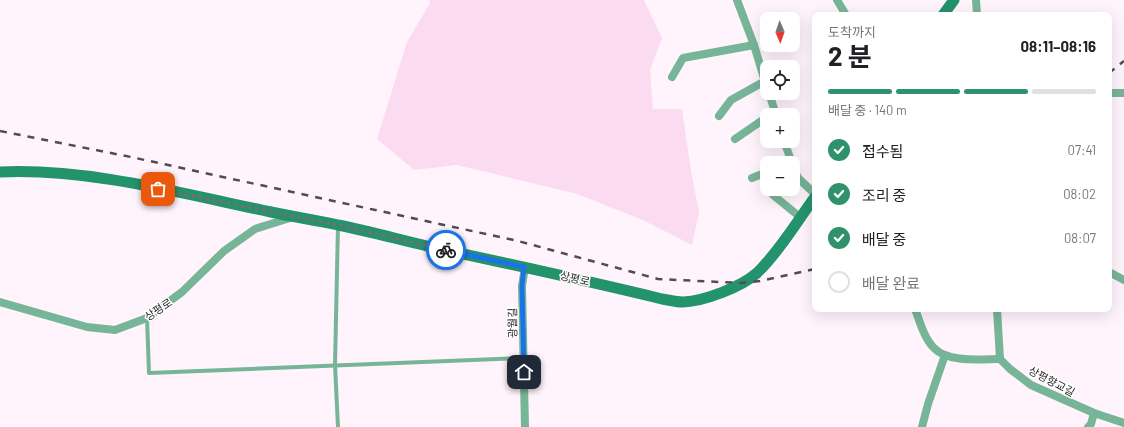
<!DOCTYPE html>
<html lang="ko">
<meta charset="utf-8">
<style>
body{margin:0;font-family:Barlow,"Noto Sans KR",sans-serif;background:#f2f2f2;color:#202124;height:100vh;display:flex;flex-direction:column;font-size:15px;white-space:nowrap}
*{box-sizing:border-box;margin:0}
p{font-size:13px;color:#757577}
.icon{flex:none;width:22px;height:22px;fill:none;stroke:currentColor;stroke-width:2;stroke-linecap:round;stroke-linejoin:round}
.map{position:relative;flex:1;overflow:hidden}
.drawer{position:absolute;left:812px;top:12px;width:300px;height:300px;display:flex;flex-direction:column;background:#fff;border-radius:8px;box-shadow:0 4px 16px #0002}
.drawer>*{flex:none}
.needle{width:26px;rotate:178deg}
.buttons{position:absolute;left:760px;top:12px;display:grid;gap:8px}
.buttons a{display:grid;place-items:center;width:40px;height:40px;border-radius:8px;background:#fff;box-shadow:0 4px 16px #0002;font-size:20px}
.pin{position:absolute;display:grid;place-items:center;width:34px;height:34px;color:#fff;margin:-17px;border-radius:8px;box-shadow:0 2px 6px #0006}
.courier{position:absolute;display:grid;place-items:center;width:40px;height:40px;margin:-20px;border:3px solid #1a73e8;border-radius:50%;background:#fff;color:#222;box-shadow:0 1px 5px #0007}
.headline em{font-style:normal;font-weight:700}
.headline div{display:flex;flex-direction:column-reverse}
.headline{display:flex;align-items:center;justify-content:space-between;height:68px;padding:0 16px}
h1{font-size:26px;font-weight:700;line-height:30px}
.bar{display:grid;grid-template-columns:repeat(4,1fr);gap:6px 4px;align-content:center;height:48px;padding:0 16px}
.bar i{height:5px;border-radius:3px;background:#e0e0e0}
.bar .current{background:#30926c}
.bar p{grid-column:span 4}
ol{padding:0 16px;list-style:none}
li{display:flex;align-items:center;gap:12px;height:44px}
li p{margin-inline-start:auto}
li .icon{padding:4px;border-radius:50%;background:#30926c;color:#fff;stroke-width:4}
li:last-child{color:#757577}
li i{width:22px;height:22px;border:2px solid #e0e0e0;border-radius:50%}
.map>svg:first-child{display:block}
</style>
<div class="map">
<svg width="1124" height="427" viewBox="0 0 1124 427">
<rect width="100%" height="100%" fill="#fff4fb"/>
<polygon fill="#fbdbf0" points="429,0 644,0 662,38 650,70 653,109 682,109 691,171 699,212 692,245 643,220 577,194 457,165 414,170 377,139 407,42 430,3"/>
<g fill="none" stroke-linecap="round" stroke-linejoin="round">
<g stroke="#77b598" stroke-width="4">
<polyline points="338,225 335,365 338,427"/>
<polyline points="147,318 149,373 523,358"/>
</g>
<g stroke="#77b598" stroke-width="8">
<polyline points="737,0 754,45 767,88"/>
<polyline points="837,0 846,15"/>
<polyline points="976,0 977,15"/>
<polyline points="672,77 683,58 754,45"/>
<polyline points="769,93 776,115"/>
<polyline points="1109,93 1124,93"/>
<polyline points="719,116 731,100 765,81"/>
<polyline points="735,139 767,117"/>
<polyline points="784,141 792,163"/>
<polyline points="793,166 798,178 815,194"/>
<polyline points="752,178 767,172"/>
<polyline points="773,195 800,217"/>
<polyline points="525,267 522,286 525,427"/>
<polyline points="1109,272 1124,280"/>
<polyline points="0,302 87,327 115,330 147,318 182,292 224,251 255,229 293,217"/>
<path d="M915,309c5,13 9,29 19,39 14,15 47,11 66,11"/>
<polyline points="997,309 1000,359 1010,369 1031,385 1094,413 1124,423"/>
<polyline points="922,427 928,404 945,355"/>
<polyline points="1088,427 1091,424 1094,413"/>
</g>
<g stroke="#23936b" stroke-width="11">
<polyline points="943,15 954,0"/>
<path d="M0,172c89,-4 184,22 271,40 22,5 45,8 67,13 30,6 59,14 89,21 78,17 157,34 235,53 7,1 14,3 21,3 22,-1 58,-15 74,-29 21,-20 41,-53 58,-76"/>
</g>
<g stroke="#514c50" stroke-width="2.5" stroke-dasharray="7 7" stroke-linecap="butt">
<polyline points="1109,73 1124,61"/>
<polyline points="0,131 131,157 518,241 658,279 740,283 760,281 815,269"/>
</g>
</g>
<g fill="none" stroke-linecap="round" stroke-linejoin="round">
<polyline stroke="#756e72" stroke-width="4" stroke-dasharray="0 7.2" points="158,189 338,225 446,250"/>
<polyline stroke="#1a73e8" stroke-width="5" points="446,250 524,267 522,286 524,372"/>
</g>
<g text-anchor="middle" dominant-baseline="central" stroke-width="3" stroke-linejoin="round" paint-order="stroke">
<g font-size="11" fill="#2a2629" stroke="#fff">
<text transform="translate(575 278) rotate(13)">상평로</text>
<text transform="translate(158 309) rotate(-34)">상평로</text>
<text transform="translate(512 323) rotate(-91)">광월길</text>
<text transform="translate(1052 381) rotate(28)">상평향교길</text>
</g>
</g>
</svg>
<div class="buttons">
<a><svg class="needle" viewBox="-14 -14 28 28"><path d="M0-13l5 13h-10z" fill="#e53935"/><path d="M0 13l5-13h-10z" fill="#757577"/></svg></a>
<a><svg class="icon" aria-label="locate" viewBox="0 0 24 24"><circle cx="12" cy="12" r="6"/><path d="M12 2v4M12 18v4M2 12h4M18 12h4"/></svg></a>
<a>+</a>
<a>−</a>
</div>
<div class="pin" style="left:158px;top:189px;background:#ea580c"><svg class="icon" aria-label="bag" viewBox="0 0 24 24"><path d="M5 8h14l-1 12H6zM9 8a3 3 0 0 1 6 0"/></svg></div>
<div class="pin" style="left:524px;top:372px;background:#1f2937"><svg class="icon" aria-label="home" viewBox="0 0 24 24"><path d="M3 11l9-7 9 7M6 9v11h12V9"/></svg></div>
<div class="courier" style="left:446px;top:250px"><svg class="icon" aria-label="bike" viewBox="0 0 24 24"><circle cx="6" cy="16" r="4"/><circle cx="18" cy="16" r="4"/><path d="M6 16l4-8h5l3 8M10 8l3 8H6M13 5h3"/></svg></div>
<section class="drawer">
<div class="headline"><div><h1>2 분</h1><p>도착까지</p></div><em>08:11–08:16</em></div>
<div class="bar"><i class="current"></i><i class="current"></i><i class="current"></i><i></i><p>배달 중 · 140 m</p></div>
<ol>
<li><svg class="icon" aria-label="check" viewBox="0 0 24 24"><path d="M5 12l5 5 9-10"/></svg>접수됨<p>07:41</p></li>
<li><svg class="icon" aria-label="check" viewBox="0 0 24 24"><path d="M5 12l5 5 9-10"/></svg>조리 중<p>08:02</p></li>
<li><svg class="icon" aria-label="check" viewBox="0 0 24 24"><path d="M5 12l5 5 9-10"/></svg>배달 중<p>08:07</p></li>
<li><i></i>배달 완료</li>
</ol>
</section>
</div>
